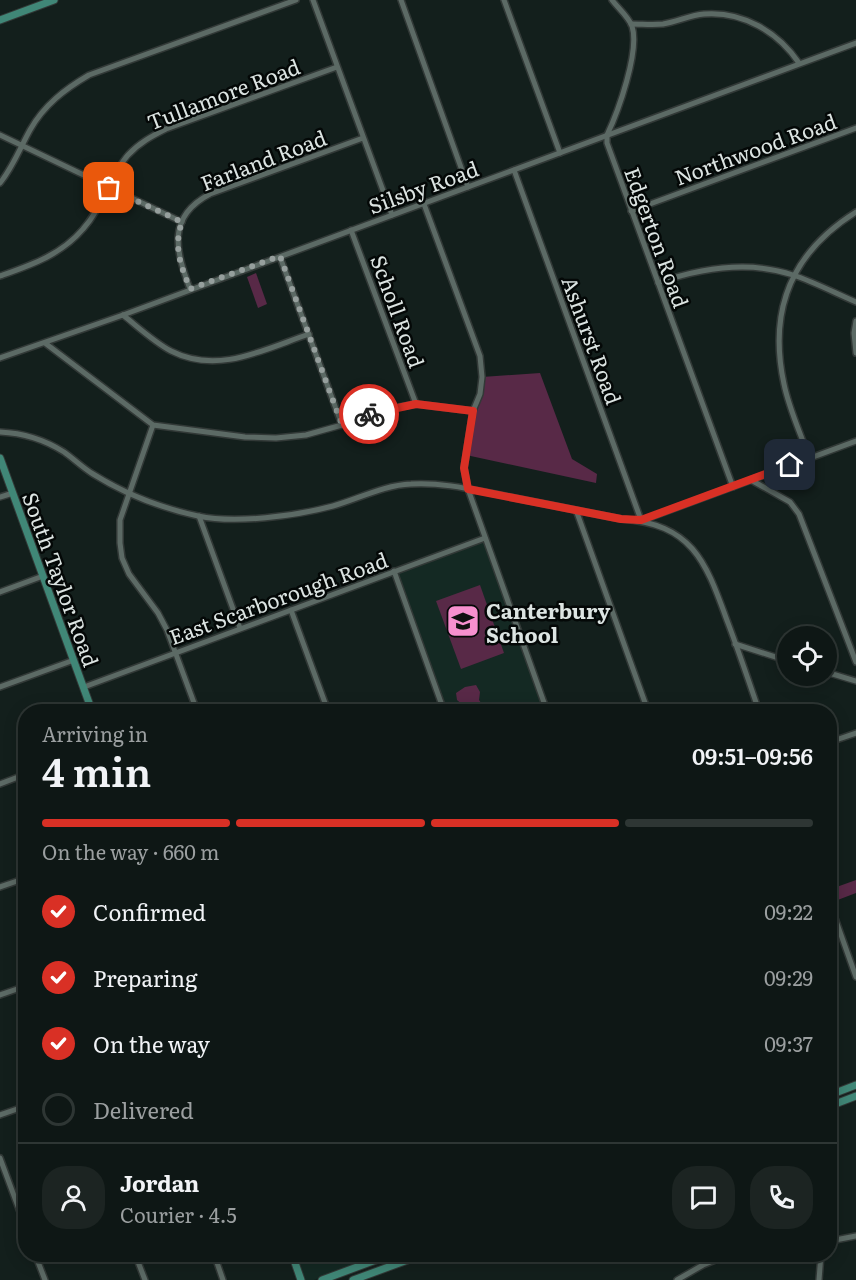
<!DOCTYPE html>
<meta charset="utf-8">
<style>
body{margin:0;font-family:Literata,serif;background:#1c2422;color:#f1f3f6;height:100vh;display:flex;flex-direction:column;font-size:22px;white-space:nowrap}
*{box-sizing:border-box;margin:0}
p{font-size:20px;color:#9b9fa0}
.icon{flex:none;width:33px;height:33px;fill:none;stroke:currentColor;stroke-width:2;stroke-linecap:round;stroke-linejoin:round}
.map{position:relative;flex:1;overflow:hidden}
.side{position:absolute;left:18px;top:704px;width:819px;height:558px;display:flex;flex-direction:column;background:#0e1715;border-radius:24px;box-shadow:0 3px 15px #0003,0 0 0 2px #2e3634}
.side>*{flex:none}
.tools{position:absolute;left:777px;top:626px;display:grid;gap:12px}
.tools a{display:grid;place-items:center;width:60px;height:60px;border-radius:50%;background:#0e1715;box-shadow:0 3px 15px #0003,0 0 0 2px #2e3634;font-size:30px}
.pin{position:absolute;display:grid;place-items:center;width:51px;height:51px;color:#fff;margin:-26px;border-radius:12px;box-shadow:0 3px 9px #0006}
.courier{position:absolute;display:grid;place-items:center;width:60px;height:60px;margin:-30px;border:4px solid #d93025;border-radius:50%;background:#fff;color:#222;box-shadow:0 2px 8px #0007}
.overview em{font-style:normal;font-weight:600}
.overview div{display:flex;flex-direction:column-reverse}
.overview{display:flex;align-items:center;justify-content:space-between;height:102px;padding:0 24px}
h1{font-size:39px;font-weight:600;line-height:45px}
.bar{display:grid;grid-template-columns:repeat(4,1fr);gap:9px 6px;align-content:center;height:72px;padding:0 24px}
.bar i{height:8px;border-radius:4px;background:#2e3634}
.bar .active{background:#d93025}
.bar p{grid-column:span 4}
.line{display:flex;align-items:center;gap:15px;padding:0 24px;border-top:2px solid #2e3634}
.line div{flex:1}
.round{display:grid;place-items:center;flex:none;width:63px;height:63px;border-radius:24px;background:#1c2422}
ol{padding:0 24px;list-style:none}
li{display:flex;align-items:center;gap:18px;height:66px}
li p{margin-inline-start:auto}
li .icon{padding:6px;border-radius:50%;background:#d93025;color:#fff;stroke-width:4}
li:last-child{color:#9b9fa0}
li i{width:33px;height:33px;border:3px solid #2e3634;border-radius:50%}
.map>svg:first-child{display:block}
</style>
<div class="map">
<svg width="856" height="1280" viewBox="0 0 856 1280">
<rect width="100%" height="100%" fill="#131f1c"/>
<g fill="#142923">
<polygon points="485,538 547,711 444,711 394,571"/>
<polygon points="295,1254 385,1254 314,1280 304,1280"/>
</g>
<g fill="#582947">
<polygon points="256,273 267,304 258,308 247,277"/>
<polygon points="540,373 572,459 597,474 596,483 466,455 482,377"/>
<polygon points="480,585 504,653 461,669 436,601"/>
<polygon points="476,685 480,692 479,700 484,707 489,706 491,711 465,711 464,706 457,700 456,693 465,687"/>
<polygon points="856,880 856,893 835,901 831,889"/>
</g>
<g fill="none" stroke-linecap="round" stroke-linejoin="round">
<g stroke="#323937" stroke-width="8">
<g id="minor">
<polyline points="313,0 392,215"/>
<polyline points="401,0 468,187"/>
<polyline points="504,0 560,153"/>
<path d="M612,0c6,8 16,16 20,26 8,25 -14,86 -25,109v8l126,344"/>
<path d="M631,24c11,0 22,1 32,0 14,-2 27,-9 41,-10 39,-3 74,18 95,49"/>
<polyline points="0,135 182,222"/>
<polyline points="514,170 641,520"/>
<path d="M0,183c13,-16 20,-35 30,-53 14,-25 35,-41 59,-55l207,-75"/>
<polyline points="424,204 480,356 482,377 480,394 473,411 464,468 468,489 547,711"/>
<polyline points="631,211 856,128"/>
<polyline points="351,230 416,404"/>
<polyline points="280,257 342,425"/>
<path d="M0,276c31,-11 61,-21 83,-47 20,-22 26,-52 45,-74 11,-12 24,-19 38,-26l171,-62"/>
<path d="M658,283c43,-15 90,-23 135,-8 21,7 42,18 63,27"/>
<path d="M190,289c-14,-38 -24,-72 20,-95l153,-56"/>
<path d="M123,315c15,12 31,27 48,36 47,24 94,-2 138,-17"/>
<polyline points="856,321 854,333 856,353"/>
<polyline points="45,343 153,425 245,437 276,438 306,435 342,425 383,410 416,404 473,411"/>
<polyline points="0,358 123,315 856,43"/>
<polyline points="153,425 120,520 120,543 122,558 129,574 158,613 167,630 197,711"/>
<path d="M0,432c23,1 45,8 64,20 10,7 19,16 29,22 32,20 68,34 105,42 38,8 97,0 135,-10 25,-7 51,-21 78,-22 32,-2 63,6 94,12 39,8 77,15 116,23 73,5 85,44 107,104 11,29 21,59 31,88"/>
<path d="M809,458c-8,-24 -20,-49 -25,-74 -16,-74 8,-132 72,-172"/>
<polyline points="751,480 790,502 799,514 856,662"/>
<polyline points="0,497 13,493"/>
<polyline points="576,510 648,711"/>
<polyline points="199,516 240,628"/>
<polyline points="643,520 856,441"/>
<polyline points="394,571 444,711"/>
<polyline points="0,592 43,576"/>
<polyline points="291,610 328,711"/>
<polyline points="735,644 788,661"/>
<polyline points="826,672 856,681"/>
<polyline points="0,687 74,660"/>
<polyline points="84,687 485,538"/>
<polyline points="830,742 856,733"/>
<polyline points="0,784 26,774"/>
<polyline points="0,887 26,878"/>
<polyline points="830,904 856,977"/>
<polyline points="0,995 26,986"/>
<polyline points="0,1115 26,1106"/>
<polyline points="0,1158 26,1228"/>
<polyline points="830,1241 856,1236"/>
<polyline points="35,1254 45,1280"/>
<polyline points="135,1254 145,1280"/>
<polyline points="214,1254 223,1280"/>
<polyline points="395,1254 399,1263"/>
<polyline points="677,1280 703,1265 730,1254"/>
<polyline points="819,1280 821,1254"/>
</g>
</g>
<g stroke="#323937" stroke-width="9">
<g id="major">
<polyline points="0,20 54,0"/>
<polyline points="0,458 92,711"/>
<polyline points="830,1095 856,1085"/>
<polyline points="830,1106 856,1096"/>
<polyline points="292,1254 301,1280"/>
<polyline points="322,1280 392,1254"/>
<polyline points="353,1280 424,1254"/>
</g>
</g>
<use href="#minor" stroke="#5c6a65" stroke-width="5"/>
<use href="#major" stroke="#408777" stroke-width="7"/>
</g>
<g fill="none" stroke-linecap="round" stroke-linejoin="round">
<path stroke="#969f9d" stroke-width="6" stroke-dasharray="0 10.8" d="M109,188l73,34c-9,25 -1,44 8,67l90,-33 62,169 27,-11"/>
<polyline stroke="#d93025" stroke-width="8" points="369,414 416,404 473,411 464,468 468,489 621,519 641,520 790,465"/>
</g>
<defs>
<g id="school-square" transform="scale(1.725)"><rect x="-9" y="-9" width="18" height="18" rx="4" fill="#f790cf" stroke="#040807"/><path d="M0-5L7-2L0 1L-7-2ZM-4 1L0 2.5L4 1V4Q0 6-4 4Z" fill="#111"/></g>
</defs>
<g fill-rule="evenodd">
<use href="#school-square" x="463" y="621"/>
</g>
<g text-anchor="middle" dominant-baseline="central" stroke-width="5" stroke-linejoin="round" paint-order="stroke">
<g font-size="21" fill="#dce4e2" stroke="#040807">
<text transform="translate(223 93) rotate(-21)">Tullamore Road</text>
<text transform="translate(755 148) rotate(-20)">Northwood Road</text>
<text transform="translate(263 159) rotate(-21)">Farland Road</text>
<text transform="translate(423 186) rotate(-20)">Silsby Road</text>
<text transform="translate(658 237) rotate(70)">Edgerton Road</text>
<text transform="translate(399 311) rotate(70)">Scholl Road</text>
<text transform="translate(593 340) rotate(70)">Ashurst Road</text>
<text transform="translate(62 579) rotate(70)">South Taylor Road</text>
<text transform="translate(278 597) rotate(-20)">East Scarborough Road</text>
</g>
<g font-size="21" font-weight="bold" fill="#dce4e2" stroke="#040807" text-anchor="start">
<text x="486" y="609">Canterbury<tspan x="486" dy="24">School</tspan></text>
</g>
</g>
</svg>
<div class="tools">
<a><svg class="icon" aria-label="locate" viewBox="0 0 24 24"><circle cx="12" cy="12" r="6"/><path d="M12 2v4M12 18v4M2 12h4M18 12h4"/></svg></a>
</div>
<div class="pin" style="left:109px;top:188px;background:#ea580c"><svg class="icon" aria-label="bag" viewBox="0 0 24 24"><path d="M5 8h14l-1 12H6zM9 8a3 3 0 0 1 6 0"/></svg></div>
<div class="pin" style="left:790px;top:465px;background:#1f2937"><svg class="icon" aria-label="home" viewBox="0 0 24 24"><path d="M3 11l9-7 9 7M6 9v11h12V9"/></svg></div>
<div class="courier" style="left:369px;top:414px"><svg class="icon" aria-label="bike" viewBox="0 0 24 24"><circle cx="6" cy="16" r="4"/><circle cx="18" cy="16" r="4"/><path d="M6 16l4-8h5l3 8M10 8l3 8H6M13 5h3"/></svg></div>
<section class="side">
<div class="overview"><div><h1>4 min</h1><p>Arriving in</p></div><em>09:51–09:56</em></div>
<div class="bar"><i class="active"></i><i class="active"></i><i class="active"></i><i></i><p>On the way · 660 m</p></div>
<ol>
<li><svg class="icon" aria-label="check" viewBox="0 0 24 24"><path d="M5 12l5 5 9-10"/></svg>Confirmed<p>09:22</p></li>
<li><svg class="icon" aria-label="check" viewBox="0 0 24 24"><path d="M5 12l5 5 9-10"/></svg>Preparing<p>09:29</p></li>
<li><svg class="icon" aria-label="check" viewBox="0 0 24 24"><path d="M5 12l5 5 9-10"/></svg>On the way<p>09:37</p></li>
<li><i></i>Delivered</li>
</ol>
<div class="line" style="height:108px"><a class="round"><svg class="icon" aria-label="person" viewBox="0 0 24 24"><circle cx="12" cy="8" r="4"/><path d="M4 21q1-7 8-7t8 7"/></svg></a><div><b>Jordan</b><p>Courier · 4.5</p></div><a class="round"><svg class="icon" aria-label="chat" viewBox="0 0 24 24"><path d="M4 5h16v11H9l-5 4z"/></svg></a><a class="round"><svg class="icon" aria-label="phone" viewBox="0 0 24 24"><path d="M5 4h4l2 5-3 2q2 4 5 5l2-3 5 2v4C11 20 4 13 5 4z"/></svg></a></div>
</section>
</div>
